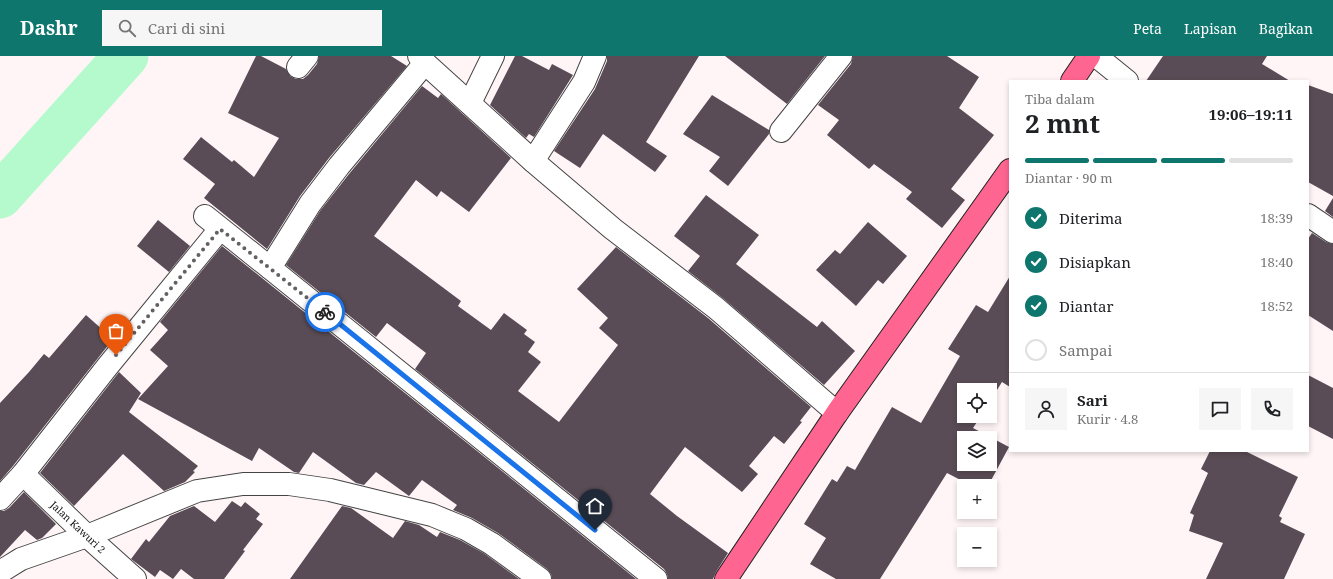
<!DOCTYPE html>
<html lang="id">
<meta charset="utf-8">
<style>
body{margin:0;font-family:"Noto Serif",serif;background:#f6f6f6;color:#202124;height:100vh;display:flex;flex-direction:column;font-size:15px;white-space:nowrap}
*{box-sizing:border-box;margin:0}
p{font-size:13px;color:#757577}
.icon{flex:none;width:22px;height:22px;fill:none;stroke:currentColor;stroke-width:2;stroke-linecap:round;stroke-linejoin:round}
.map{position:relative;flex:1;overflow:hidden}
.panel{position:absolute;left:1009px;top:24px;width:300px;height:372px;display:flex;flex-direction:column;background:#fff;border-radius:0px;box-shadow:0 2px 6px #0003}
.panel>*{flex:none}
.tools{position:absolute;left:957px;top:327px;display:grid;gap:8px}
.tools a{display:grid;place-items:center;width:40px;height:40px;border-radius:0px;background:#fff;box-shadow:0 2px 6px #0003;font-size:20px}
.pin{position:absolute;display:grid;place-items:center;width:34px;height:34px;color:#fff;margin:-41px -17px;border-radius:50% 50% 50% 0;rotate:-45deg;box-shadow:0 0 4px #0007}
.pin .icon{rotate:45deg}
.courier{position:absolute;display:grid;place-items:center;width:40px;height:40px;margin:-20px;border:3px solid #1a73e8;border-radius:50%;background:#fff;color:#222;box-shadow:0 1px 5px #0007}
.overview em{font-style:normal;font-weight:700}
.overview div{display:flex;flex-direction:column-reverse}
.overview{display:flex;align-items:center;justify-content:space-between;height:68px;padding:0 16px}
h1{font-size:26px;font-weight:700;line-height:30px}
.bar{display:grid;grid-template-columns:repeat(4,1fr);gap:6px 4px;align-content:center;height:48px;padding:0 16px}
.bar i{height:5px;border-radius:3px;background:#e0e0e0}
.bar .active{background:#0f766e}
.bar p{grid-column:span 4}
.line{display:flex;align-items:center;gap:10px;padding:0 16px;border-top:1px solid #e0e0e0}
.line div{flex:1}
.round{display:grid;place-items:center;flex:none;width:42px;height:42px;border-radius:0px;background:#f6f6f6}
ol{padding:0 16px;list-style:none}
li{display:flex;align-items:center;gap:12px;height:44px}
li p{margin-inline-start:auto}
li .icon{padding:4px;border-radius:50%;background:#0f766e;color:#fff;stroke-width:4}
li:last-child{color:#757577}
li i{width:22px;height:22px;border:2px solid #e0e0e0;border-radius:50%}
header{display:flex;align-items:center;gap:24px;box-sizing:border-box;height:56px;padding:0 20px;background:#0f766e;color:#fff}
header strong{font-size:19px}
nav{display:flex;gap:22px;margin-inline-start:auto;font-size:14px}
.search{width:280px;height:36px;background:#f6f6f6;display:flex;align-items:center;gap:10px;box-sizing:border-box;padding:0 14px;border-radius:0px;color:#757577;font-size:15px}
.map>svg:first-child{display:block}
</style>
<header>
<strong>Dashr</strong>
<div class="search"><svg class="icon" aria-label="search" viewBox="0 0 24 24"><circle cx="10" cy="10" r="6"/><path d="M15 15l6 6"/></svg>Cari di sini</div>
<nav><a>Peta</a><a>Lapisan</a><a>Bagikan</a></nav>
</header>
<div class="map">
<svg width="1333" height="523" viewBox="0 0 1333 523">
<rect width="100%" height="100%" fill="#fff5f7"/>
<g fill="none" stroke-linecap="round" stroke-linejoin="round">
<polyline stroke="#b5facc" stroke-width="45" points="0,140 126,0"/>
</g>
<g fill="#5a4c56" fill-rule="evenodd">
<polygon points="256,0 261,0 286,13 290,20 296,23 303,23 308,19 317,8 319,0 391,0 407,10 329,102 300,140 267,193 204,142 215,128 183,103 201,81 232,106 234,104 254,121 279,82 228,57"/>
<polygon points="515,0 522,0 549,14 552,8 573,19 534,81 529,78 526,82 490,49"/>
<polygon points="607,0 699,0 646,86 667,100 655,116 603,78 580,112 554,95 595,33 607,5"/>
<polygon points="725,0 825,0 787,48"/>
<polygon points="853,0 947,0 979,21 959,52 994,79 951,133 965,144 942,172 906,143 912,136 874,108 869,113 827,79 839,64 818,49 851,8"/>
<polygon points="1163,0 1267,0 1262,8 1290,25 1146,25"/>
<polygon points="1308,29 1333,38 1333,140 1308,126"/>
<polygon points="422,30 438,42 441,38 511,102 469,156 441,135 437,141 416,124 374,180 461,245 458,250 491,274 504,257 527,274 524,278 535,286 528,296 541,306 518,335 559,366 618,289 599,272 608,262 577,233 616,191 708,262 811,351 800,365 802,366 784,388 774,380 749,410 758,418 742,436 685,391 650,438 677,460 728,497 716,516 713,523 668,523 667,518 664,513 415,313 426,297 387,267 376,281 286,209 320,155 349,118"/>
<polygon points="712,39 769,74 769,78 728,130 709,115 720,101 683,78"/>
<polygon points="706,139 759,179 736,208 817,271 822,265 855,295 824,329 724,243 688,215 700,200 674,180"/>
<polygon points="1333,142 1333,161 1325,155"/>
<polygon points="158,164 190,190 169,216 137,190"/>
<polygon points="868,166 907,200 883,228 878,224 856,250 816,214 835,194 840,198"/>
<polygon points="1312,177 1326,186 1333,188 1333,275 1308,259 1308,183"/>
<polygon points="222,190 262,222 636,523 552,523 551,518 547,513 498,477 472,462 453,454 457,449 422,424 409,440 376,416 364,429 356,427 313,396 299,417 294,416 259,392 252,405 138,343 168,310 150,294 168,274 160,266"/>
<path d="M1010,220v111l-8,-5 -12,19v-11h-26v26h17l-8,12 36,19 -21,39h-16l-25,-13 -67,106h-44l-26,-15 16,-26 -22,-14 28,-45 5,3 10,-16 8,4 37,-63 29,16 39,-67 -12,-7 28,-44 12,7zM964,382h26v26h-26z"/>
<polygon points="86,259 113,283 13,410 0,425 0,347 29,316 44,298 49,302"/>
<polygon points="119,316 141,337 129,356 198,410 193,415 195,416 185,426 164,435 123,398 74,450 40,417"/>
<polygon points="1308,319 1333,332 1333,383 1308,370"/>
<polygon points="1210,395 1245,395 1298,421 1279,460 1282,462 1280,466 1305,478 1284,523 1206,523 1223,487 1189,475 1194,459 1190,457 1208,417 1201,413"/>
<polygon points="24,436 56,468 42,482 37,484 25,474 0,501 0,455 4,455 9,452"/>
<polygon points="232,445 241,451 245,446 260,458 256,463 263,468 243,494 245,495 224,523 194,523 181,513 173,523 160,514 155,521 131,503 146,483 149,486 170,460 194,450 215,466"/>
<polygon points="342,450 351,452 393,482 405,465 419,469 437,481 440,476 460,484 485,498 519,523 290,523"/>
</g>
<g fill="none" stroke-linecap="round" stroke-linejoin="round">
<g stroke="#444" stroke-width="24">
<g id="street">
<polyline points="419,0 425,7 533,105 613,173 716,252 837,357"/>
<polyline points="1096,0 1127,25"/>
<polyline points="425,7 339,110 310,148 270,212 656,523"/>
<polyline points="298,11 307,0"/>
<polyline points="470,47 493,0"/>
<polyline points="781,75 841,0"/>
<polyline points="533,105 584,26 595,0"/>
<polyline points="1308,159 1333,176"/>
<polyline points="205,160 270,212"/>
<polyline points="23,418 87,480 135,523"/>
<polyline points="0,443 23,418 107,311 220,173"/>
<polyline points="0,516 21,503 87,480 197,435 243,428 289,428 330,434 432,459 466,473 492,488 540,523"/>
</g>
</g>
<g stroke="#222" stroke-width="24">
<g id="primary">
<polyline points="1072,25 1089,0"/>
<polyline points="726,523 837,357 1010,114"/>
</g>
</g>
<use href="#street" stroke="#fff" stroke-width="22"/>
<use href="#primary" stroke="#ff6591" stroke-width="22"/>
</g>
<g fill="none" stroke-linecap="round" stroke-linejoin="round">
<polyline stroke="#646162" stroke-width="4" stroke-dasharray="0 7.2" points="116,299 220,173 325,256"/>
<polyline stroke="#1a73e8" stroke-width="5" points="325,256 595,474"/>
</g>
<g text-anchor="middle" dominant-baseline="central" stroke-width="4" stroke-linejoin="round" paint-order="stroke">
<g font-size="10" fill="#111" stroke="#fff">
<text transform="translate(78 471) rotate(43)">Jalan Kawuri 2</text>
</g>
</g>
</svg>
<div class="tools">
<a><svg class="icon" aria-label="locate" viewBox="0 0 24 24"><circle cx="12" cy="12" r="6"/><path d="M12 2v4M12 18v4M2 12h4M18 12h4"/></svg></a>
<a><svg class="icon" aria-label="layers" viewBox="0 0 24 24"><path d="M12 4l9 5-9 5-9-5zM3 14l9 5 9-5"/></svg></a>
<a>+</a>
<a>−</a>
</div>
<div class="pin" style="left:116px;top:299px;background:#ea580c"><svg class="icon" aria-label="bag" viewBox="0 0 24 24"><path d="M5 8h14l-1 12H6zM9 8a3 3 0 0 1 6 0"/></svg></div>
<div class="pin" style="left:595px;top:474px;background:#1f2937"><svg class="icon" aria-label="home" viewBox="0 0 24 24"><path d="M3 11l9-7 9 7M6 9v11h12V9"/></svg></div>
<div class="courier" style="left:325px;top:256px"><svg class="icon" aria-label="bike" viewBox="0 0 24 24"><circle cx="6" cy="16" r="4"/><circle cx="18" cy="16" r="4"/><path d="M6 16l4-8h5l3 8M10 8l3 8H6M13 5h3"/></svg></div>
<section class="panel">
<div class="overview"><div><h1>2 mnt</h1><p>Tiba dalam</p></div><em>19:06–19:11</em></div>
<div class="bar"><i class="active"></i><i class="active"></i><i class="active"></i><i></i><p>Diantar · 90 m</p></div>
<ol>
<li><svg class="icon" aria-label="check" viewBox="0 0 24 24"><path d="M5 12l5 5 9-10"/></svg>Diterima<p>18:39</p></li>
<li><svg class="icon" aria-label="check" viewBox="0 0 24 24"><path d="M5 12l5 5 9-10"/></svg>Disiapkan<p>18:40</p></li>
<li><svg class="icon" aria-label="check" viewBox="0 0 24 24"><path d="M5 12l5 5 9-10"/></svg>Diantar<p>18:52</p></li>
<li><i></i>Sampai</li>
</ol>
<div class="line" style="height:72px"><a class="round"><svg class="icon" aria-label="person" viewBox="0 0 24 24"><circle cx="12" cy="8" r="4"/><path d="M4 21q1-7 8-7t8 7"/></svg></a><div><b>Sari</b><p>Kurir · 4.8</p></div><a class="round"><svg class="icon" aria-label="chat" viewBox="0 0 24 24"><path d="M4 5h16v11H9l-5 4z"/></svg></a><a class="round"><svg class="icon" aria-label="phone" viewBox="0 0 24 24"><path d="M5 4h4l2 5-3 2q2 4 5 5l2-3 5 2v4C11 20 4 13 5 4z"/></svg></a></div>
</section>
</div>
